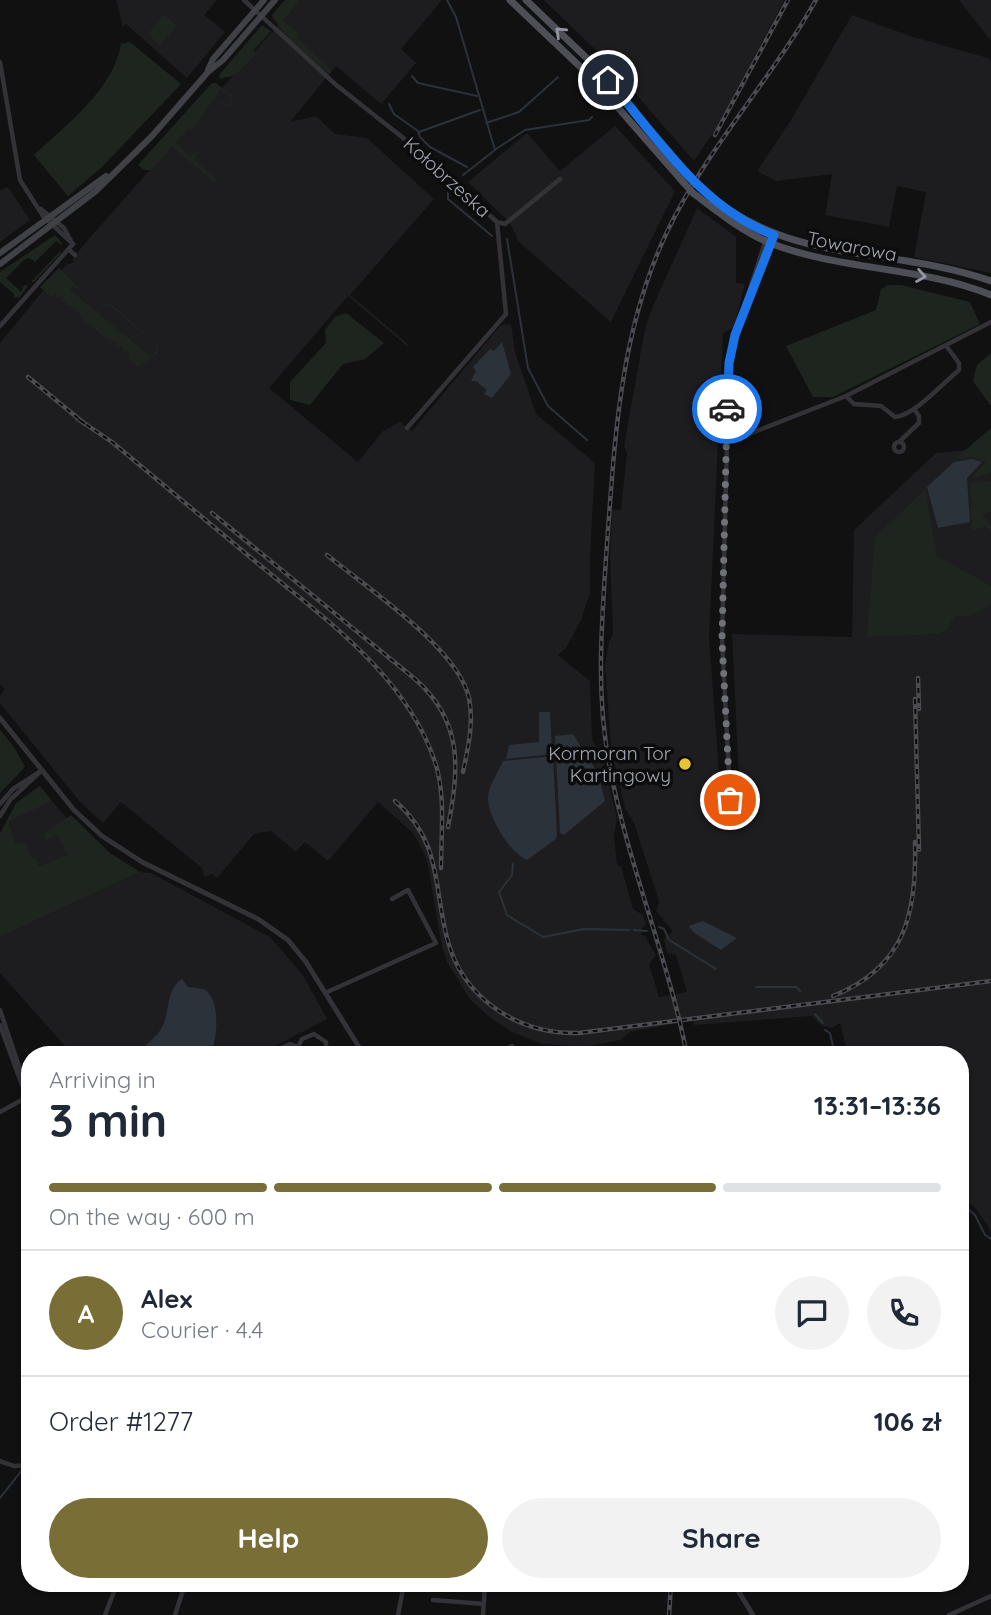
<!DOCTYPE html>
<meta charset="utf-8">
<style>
body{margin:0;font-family:Quicksand,sans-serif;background:#f2f2f3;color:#1f2937;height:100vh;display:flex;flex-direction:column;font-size:26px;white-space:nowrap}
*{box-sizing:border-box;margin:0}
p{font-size:23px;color:#747a83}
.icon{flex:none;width:38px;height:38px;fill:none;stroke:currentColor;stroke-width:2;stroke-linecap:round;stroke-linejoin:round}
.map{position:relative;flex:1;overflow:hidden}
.drawer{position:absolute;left:21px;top:1046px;width:948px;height:546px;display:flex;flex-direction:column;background:#fff;border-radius:28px;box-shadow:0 2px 5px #0004}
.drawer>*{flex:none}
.pin{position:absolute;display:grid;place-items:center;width:60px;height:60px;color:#fff;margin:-30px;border:4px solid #fff;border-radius:50%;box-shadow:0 2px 7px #0007}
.courier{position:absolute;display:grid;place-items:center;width:70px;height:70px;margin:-35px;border:5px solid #1a73e8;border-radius:50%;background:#fff;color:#222;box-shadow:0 2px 9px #0007}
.headline em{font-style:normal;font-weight:700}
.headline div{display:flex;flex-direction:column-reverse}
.headline{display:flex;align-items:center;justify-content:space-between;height:119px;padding:0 28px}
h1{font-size:46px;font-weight:700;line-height:52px}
.bar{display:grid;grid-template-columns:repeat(4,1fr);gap:10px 7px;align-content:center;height:84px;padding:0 28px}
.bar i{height:9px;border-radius:5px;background:#e0e1e3}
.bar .current{background:#796f36}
.bar p{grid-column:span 4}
.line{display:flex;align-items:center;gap:18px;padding:0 28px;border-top:2px solid #e0e1e3}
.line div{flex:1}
.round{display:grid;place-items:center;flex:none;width:74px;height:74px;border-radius:37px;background:#f2f2f3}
.action{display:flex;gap:14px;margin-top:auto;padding:14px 28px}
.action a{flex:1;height:80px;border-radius:42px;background:#796f36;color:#fff;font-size:28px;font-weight:700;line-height:80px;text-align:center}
.action a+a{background:#f2f2f3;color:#1f2937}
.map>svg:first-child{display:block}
</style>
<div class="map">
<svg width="991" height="1615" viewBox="0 0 991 1615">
<rect width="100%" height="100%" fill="#111112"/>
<g fill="#1d1d1f">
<polygon points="116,0 217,0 204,15 225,32 187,78 126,24 123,27"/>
<polygon points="300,0 442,0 401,49 416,63 381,104 336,66 290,122 316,116 335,134 367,138 434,199 350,295 408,344 407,346 348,296 269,388 358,462 383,431 400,422 412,431 501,325 511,324 515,352 536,414 595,463 590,556 590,593 581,620 566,648 558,655 590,681 592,739 603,760 617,818 614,836 617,865 621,866 633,909 643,915 646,925 642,928 641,935 645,936 656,955 649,964 659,997 687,992 676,955 667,953 664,939 673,931 656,911 659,901 634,823 625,808 611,748 605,665 609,641 613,635 610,555 612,510 621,510 627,453 624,446 644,334 650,313 697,208 736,237 736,283 745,284 734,327 723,333 709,637 722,813 731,813 749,821 748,808 755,797 741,786 739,779 732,634 852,637 854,530 936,453 991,448 991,1231 977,1210 961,1195 961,1055 848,1055 840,1023 832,1028 822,1026 812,1016 694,1025 693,1020 630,1032 620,1040 583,1047 543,1044 512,1032 489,1017 469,998 447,962 442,947 428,865 423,851 413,833 378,802 328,861 305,842 296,852 271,831 254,834 217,878 212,874 204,877 202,868 121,802 103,823 80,802 0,703 0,695 5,689 0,684 0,343 56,275 68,264 73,263 73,258 87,241"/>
<polygon points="544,0 784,0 721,121 694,161 607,61"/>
<polygon points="959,0 991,0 991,41"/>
<polygon points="852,15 910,36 988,58 991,62 991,273 914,257 926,192 897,186 889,227 825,215 832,174 776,181 757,171 791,120"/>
<polygon points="615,126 675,191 611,322 519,242 510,223 468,182 527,133 560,171"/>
<polygon points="8,187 30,220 0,242 0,190"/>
<polygon points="52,801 67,818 43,834 57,835 67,855 40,866 16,844 9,820"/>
<polygon points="140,872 151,873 270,937 303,975 327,1019 264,1052 265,1055 73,1055 0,973 0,937"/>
</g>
<g fill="#1e251f">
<polygon points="285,0 300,0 283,21 299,34 298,39 330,69 331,73 328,73 292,42 273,18 272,15"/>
<polygon points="164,14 177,26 160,45 148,34"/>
<polygon points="262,25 271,31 253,51 256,54 235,75 220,79 219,75"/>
<path d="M130,42l51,42 -79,83 -34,29 -34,-41c33,-31 79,-65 87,-111z"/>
<polygon points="212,83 216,83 232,96 232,104 228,107 220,104 220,102 229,105 232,98 221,89 192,130 188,129 176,142 190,157 198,149 194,160 217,180 215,183 172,146 152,170 144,170 138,165"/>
<polygon points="55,235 62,243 60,254 33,283 31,279 33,280 61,250 61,245 56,241 35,262 30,258 25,259 6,278 21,292 24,285 28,286 20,297 14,298 14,294 0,282 0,272"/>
<polygon points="59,268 85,294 73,286 70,290 151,357 156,350 156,344 109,305 106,307 100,305 110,303 157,344 158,353 138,367 128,357 130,354 127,351 123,353 124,349 121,346 117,348 117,343 114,341 111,343 111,339 107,339 81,318 82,315 79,312 76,313 77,310 74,308 71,310 72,306 66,305 66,301 63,303 61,297 56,297 56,293 51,297 40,287"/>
<polygon points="888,285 901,285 970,302 980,324 833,397 813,397 786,346 876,310 881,289"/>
<polygon points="346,313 384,343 365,359 343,364 310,405 290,400 290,382 326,343 325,330 335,317"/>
<polygon points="991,353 991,405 990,405 973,381 977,365"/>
<polygon points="991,428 991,472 971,479 986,462 973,457 956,458"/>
<polygon points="991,481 991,511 982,514 991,526 991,533 986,526 972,531 970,483"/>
<polygon points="925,490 937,556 991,586 991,604 971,616 955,616 946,630 939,634 867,637 875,537"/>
<polygon points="0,730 14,747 25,767 0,793"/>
<polygon points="40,786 52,801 9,821 16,844 25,842 32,859 36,858 39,866 67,855 57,835 46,840 43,834 71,815 110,853 140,872 0,937 0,833 16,803"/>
</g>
<g fill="#2b323a">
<polygon points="502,342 511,374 492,398 484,394 487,390 476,381 471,381 476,371 473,367 490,349 494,351"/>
<polygon points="972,459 982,462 967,478 970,522 938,528 927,487 954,462"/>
<polygon points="539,712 550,712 552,754 506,759 509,745 539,742"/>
<polygon points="573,734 598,774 605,801 564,835 560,833 555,736"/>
<path d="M553,756l4,78 -1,5 -29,21c-17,-7 -40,-44 -39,-63 1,-12 10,-25 15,-36z"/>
<polygon points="703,921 737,938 721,950 693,932 689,926"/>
<path d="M182,979l6,8c4,1 13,1 17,3 14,8 13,43 8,56l-9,1 -7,8h-55v-6c6,-6 15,-13 19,-20 10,-17 4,-39 21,-50z"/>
</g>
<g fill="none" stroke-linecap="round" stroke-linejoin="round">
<g stroke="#2b323a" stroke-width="2">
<polyline points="447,0 456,17 495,150 463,175"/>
<polyline points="412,76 418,83 477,96"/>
<polyline points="389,104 394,114 418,131 420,137 430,147 467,167"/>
<polyline points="486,123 519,112 558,77"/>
<polyline points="419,132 480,110"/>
<polyline points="496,149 525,130 589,120 592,117"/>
<polyline points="448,192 448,199 492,236"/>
<polyline points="507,239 528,368 548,406 587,440"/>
<polyline points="513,864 512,875 499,892 507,915 543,937 584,929 629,930"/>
<polyline points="659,927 664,929 669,940 716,969"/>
<polyline points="634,930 647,931"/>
<polyline points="756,987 796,987 800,991"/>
<polyline points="815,1014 823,1023"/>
<polyline points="825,1030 830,1033 835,1055"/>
<polyline points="961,1203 975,1215 985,1235 991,1239"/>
<polyline points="0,1498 22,1470"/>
</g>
<g stroke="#323237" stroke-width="4.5">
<polyline points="244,0 335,84 407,141 497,222 506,314 407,428"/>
<polyline points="0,62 20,180 43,216 73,244"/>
<polyline points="41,209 64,228 71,241"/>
<polyline points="497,222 505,224 560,179"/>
<polyline points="69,250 75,255"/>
<polyline points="760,267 774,235"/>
<polyline points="0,326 73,244"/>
<path d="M846,396l8,8 27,2 14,11c20,-2 48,-34 64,-47v-7l-12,-16"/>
<circle cx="899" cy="447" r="5"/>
<polyline points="899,442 919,423 919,416 914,409"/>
<polyline points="726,443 846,396 991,322"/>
<polyline points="0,804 13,789 41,771"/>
<polyline points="731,813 722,640 729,363 735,335 768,233"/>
<polyline points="0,816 10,800 42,770"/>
<polyline points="325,993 436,943 408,890 392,899"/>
<polyline points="0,1010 29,1096"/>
<polyline points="0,1025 22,1085 29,1095"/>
<polyline points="403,1054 404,1055"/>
<polyline points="266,1055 290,1044 298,1047"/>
<polyline points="300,1055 298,1047 302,1039 314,1034 326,1042 326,1055"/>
<polyline points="348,1055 360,1049"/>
<polyline points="493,1055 512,1046"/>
<polyline points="0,1112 29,1096"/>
<polyline points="0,1461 14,1466 30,1465"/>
<polyline points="571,1584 580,1585"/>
<polyline points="433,1600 484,1604"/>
<polyline points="105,1615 117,1584"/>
<polyline points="175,1615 185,1584"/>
<polyline points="398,1615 404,1584"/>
<polyline points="483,1615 485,1584"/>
<polyline points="949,1615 991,1596"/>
</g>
<g stroke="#323237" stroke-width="5">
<polyline points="0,718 74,810 102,836 142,862 258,919 288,940 306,962 364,1055"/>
<polyline points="734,1584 753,1615"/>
</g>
<g stroke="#404147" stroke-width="6">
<polyline points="208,70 213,59 264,0"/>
<polyline points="0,253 106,176"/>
<polyline points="0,264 96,191 152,136 208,72 223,60 275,0"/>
</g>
<g stroke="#4e4f56" stroke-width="7">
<polyline points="510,0 593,79 683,182"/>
<polyline points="526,0 598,69 688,174"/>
<path d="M698,185c88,83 188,59 293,96"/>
<path d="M693,193c24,18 48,38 77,50 71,28 150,23 221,52"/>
</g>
<g stroke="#4b4c52" stroke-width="4.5">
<g id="rail">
<polyline points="715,135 788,0"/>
<polyline points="28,377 85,424"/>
<path d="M78,419l34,23c48,40 96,80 144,120 68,56 150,113 179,200 11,33 6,72 6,106"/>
<path d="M212,513l203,166c49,43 44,90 33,148"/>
<path d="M327,555c40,33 131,93 142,143 5,25 -1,50 -6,74"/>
<polyline points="918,678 919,709"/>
<polyline points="915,699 919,850"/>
<path d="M395,801c47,41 38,83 52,137 15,60 71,97 132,95l412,-52"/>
<path d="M833,996c73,-29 84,-84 82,-154"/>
<path d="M687,1055c-19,-97 -59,-190 -77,-287 -15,-75 -8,-149 -3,-224 8,-108 13,-213 60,-312 40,-84 104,-152 149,-232"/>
<polyline points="669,1615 671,1584"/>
</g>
</g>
<use href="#rail" stroke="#0c0c0d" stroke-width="2" stroke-dasharray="5" stroke-linecap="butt"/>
<g stroke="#4e4f56" stroke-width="7">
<polyline points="688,174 698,185"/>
<polyline points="683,182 693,193"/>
</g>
</g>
<defs><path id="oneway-chevron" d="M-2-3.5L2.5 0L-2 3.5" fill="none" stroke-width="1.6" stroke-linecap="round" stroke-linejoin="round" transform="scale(1.75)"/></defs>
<g stroke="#9295a0">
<use href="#oneway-chevron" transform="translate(560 32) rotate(-137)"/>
<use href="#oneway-chevron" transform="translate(921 276) rotate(10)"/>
</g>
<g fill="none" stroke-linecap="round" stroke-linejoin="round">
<polyline stroke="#70727a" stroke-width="7" stroke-dasharray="0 12.6" points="727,409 722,640 730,800"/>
<path stroke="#1a73e8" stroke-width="9" d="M608,80c48,56 94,129 166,155l-39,100 -6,28 -2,46"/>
</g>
<circle fill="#e8c434" stroke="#0c0c0d" stroke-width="2.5" cx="685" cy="764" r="7"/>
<g text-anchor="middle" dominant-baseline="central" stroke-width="7" stroke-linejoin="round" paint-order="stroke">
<g font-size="19" fill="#a3a6b2" stroke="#0c0c0d">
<text transform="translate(447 177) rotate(42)">Kołobrzeska</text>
<text transform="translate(852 246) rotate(11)">Towarowa</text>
</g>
<g font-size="19" fill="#a3a6b2" stroke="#0c0c0d" text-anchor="end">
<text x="671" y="753">Kormoran Tor<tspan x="671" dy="22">Kartingowy</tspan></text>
</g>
</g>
</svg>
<div class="pin" style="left:730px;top:800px;background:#ea580c"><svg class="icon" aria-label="bag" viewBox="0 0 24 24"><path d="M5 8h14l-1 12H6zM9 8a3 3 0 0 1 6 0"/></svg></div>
<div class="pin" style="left:608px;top:80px;background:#1f2937"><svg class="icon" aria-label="home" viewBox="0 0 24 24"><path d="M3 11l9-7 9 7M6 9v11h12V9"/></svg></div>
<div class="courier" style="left:727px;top:409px"><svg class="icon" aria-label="car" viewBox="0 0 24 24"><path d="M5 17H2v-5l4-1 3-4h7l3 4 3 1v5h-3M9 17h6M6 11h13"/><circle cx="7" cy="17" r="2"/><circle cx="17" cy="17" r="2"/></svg></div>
<section class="drawer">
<div class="headline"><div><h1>3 min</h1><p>Arriving in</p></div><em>13:31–13:36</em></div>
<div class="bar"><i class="current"></i><i class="current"></i><i class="current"></i><i></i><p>On the way · 600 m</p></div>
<div class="line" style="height:126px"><b class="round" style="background:#796f36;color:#fff">A</b><div><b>Alex</b><p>Courier · 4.4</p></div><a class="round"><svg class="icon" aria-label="chat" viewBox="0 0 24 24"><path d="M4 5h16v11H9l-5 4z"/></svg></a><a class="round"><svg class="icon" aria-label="phone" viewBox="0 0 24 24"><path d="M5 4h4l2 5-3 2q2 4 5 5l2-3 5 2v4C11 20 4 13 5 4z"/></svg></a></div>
<div class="line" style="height:91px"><div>Order #1277</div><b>106 zł</b></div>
<div class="action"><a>Help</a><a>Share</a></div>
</section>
</div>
